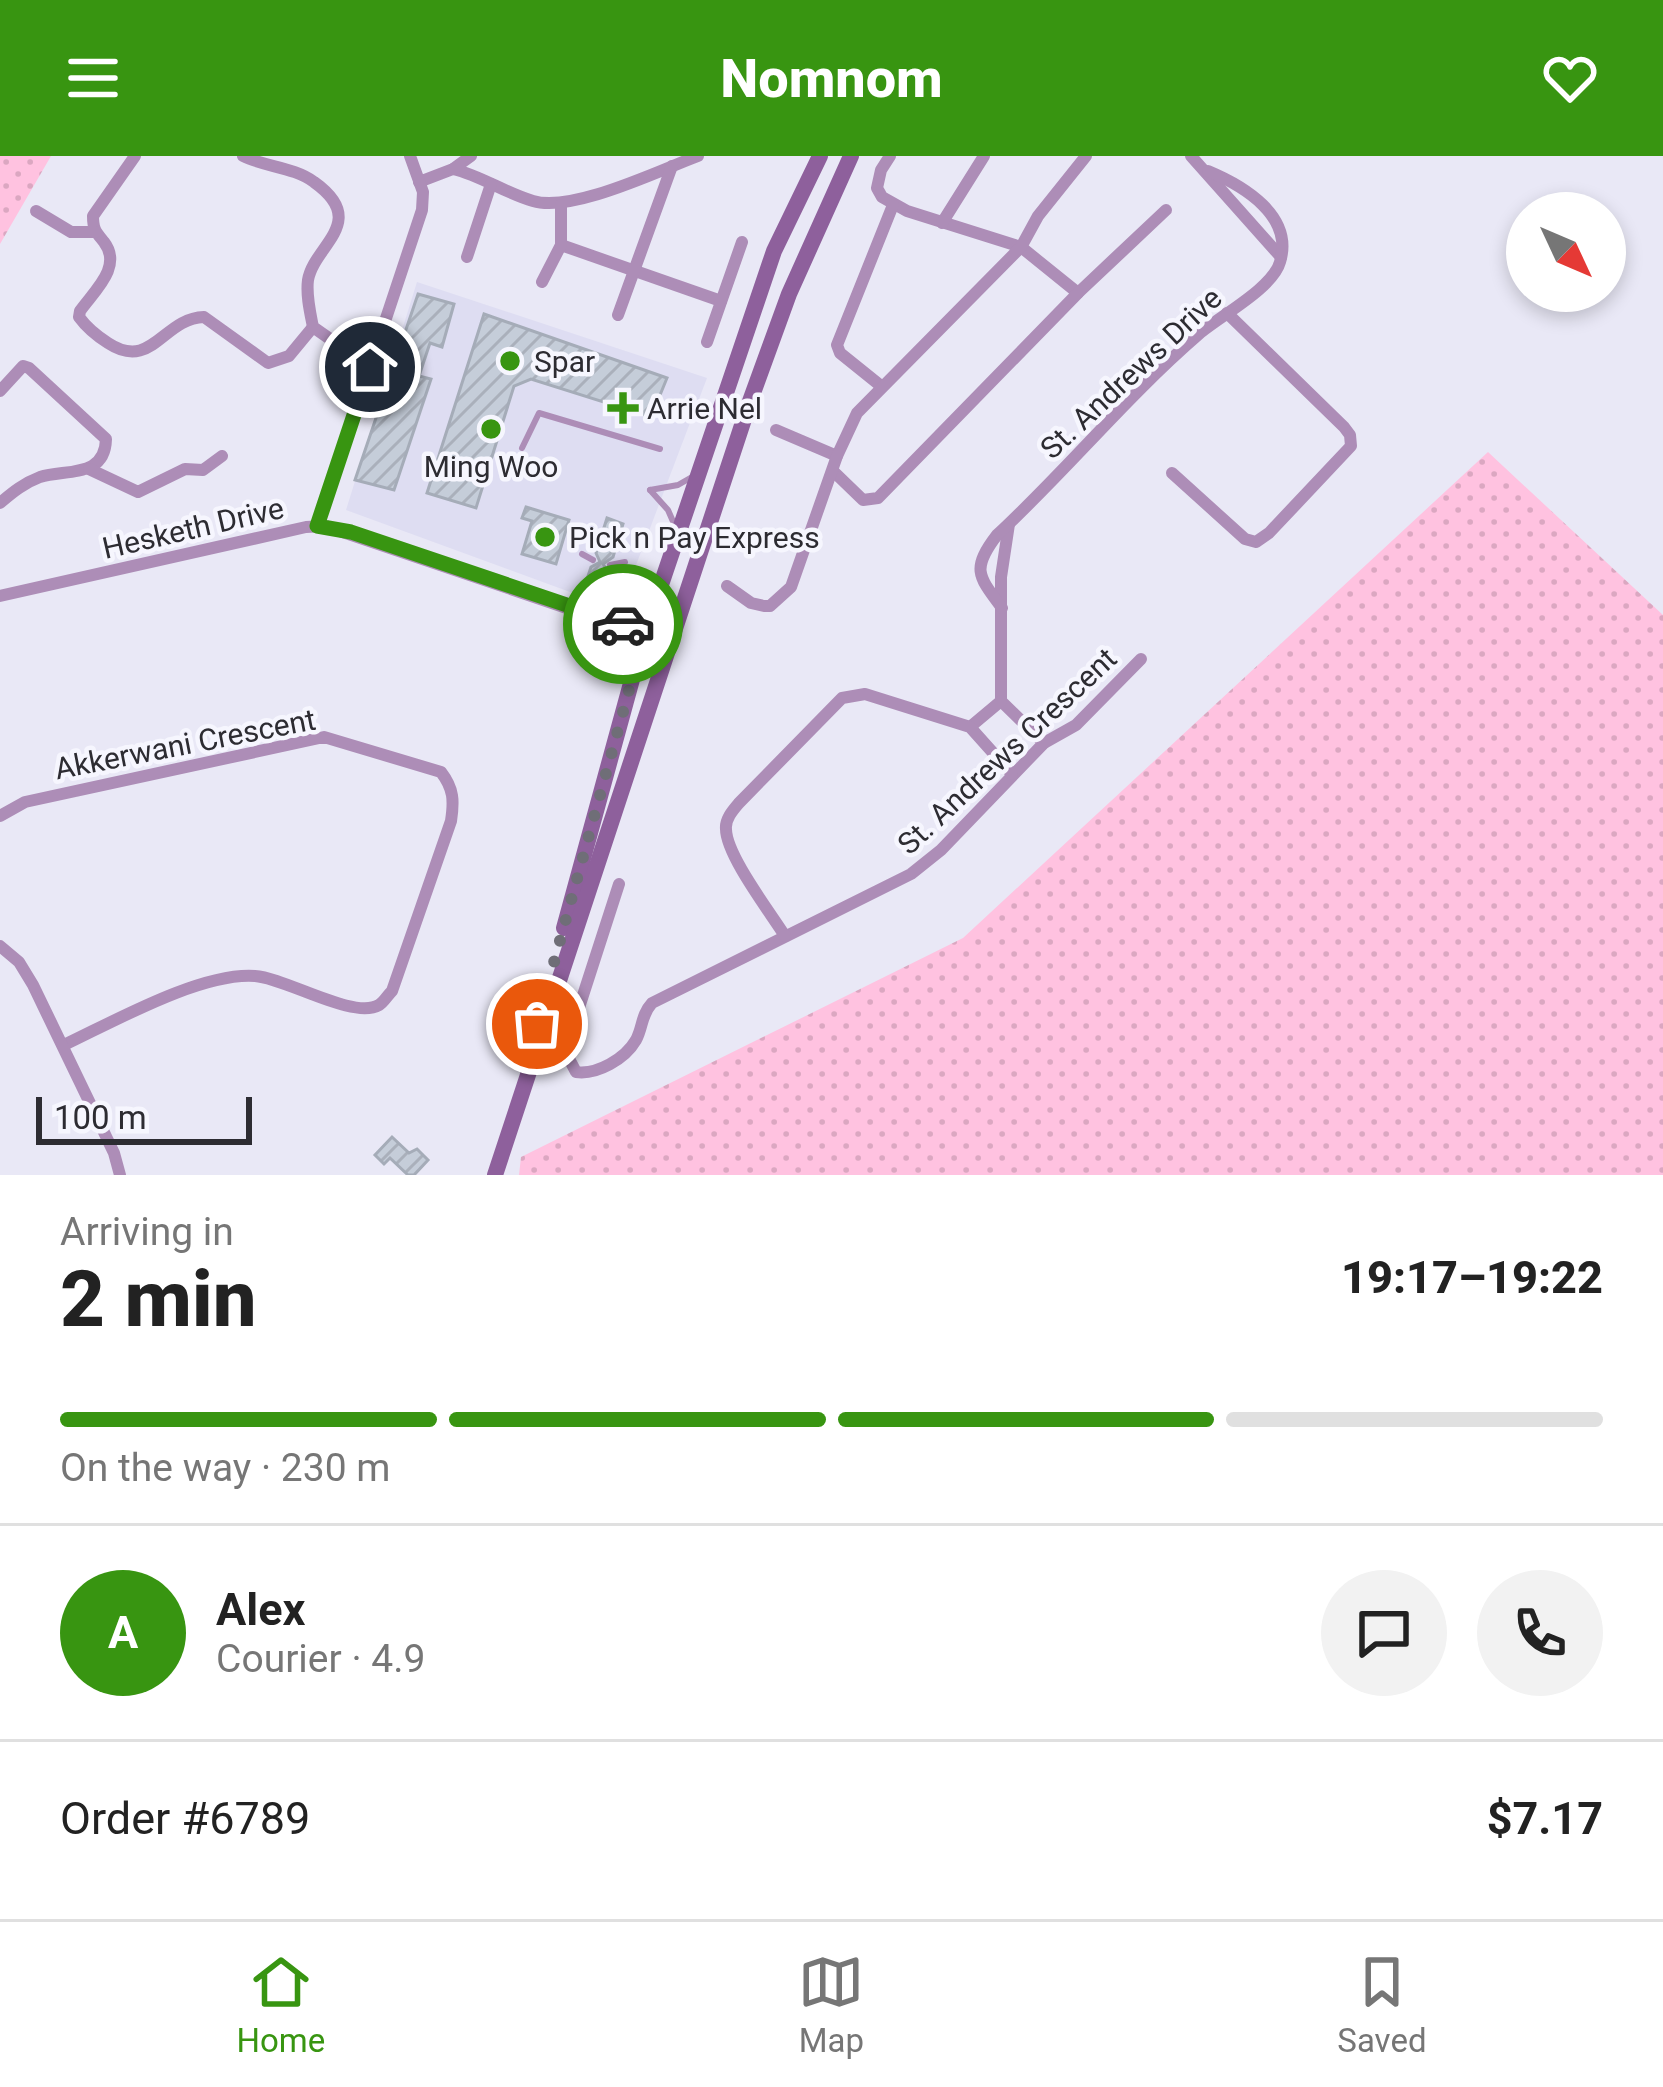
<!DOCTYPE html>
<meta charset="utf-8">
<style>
body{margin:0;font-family:Roboto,sans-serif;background:#f2f2f2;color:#222;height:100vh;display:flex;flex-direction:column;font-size:45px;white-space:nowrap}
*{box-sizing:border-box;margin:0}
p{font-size:39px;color:#767676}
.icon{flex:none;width:66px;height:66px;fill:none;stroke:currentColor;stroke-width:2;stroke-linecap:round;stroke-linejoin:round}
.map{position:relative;height:1019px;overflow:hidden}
.details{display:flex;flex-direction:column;background:#fff;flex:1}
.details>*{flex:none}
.needle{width:78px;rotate:134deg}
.controls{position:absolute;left:1506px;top:36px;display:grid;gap:24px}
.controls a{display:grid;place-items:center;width:120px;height:120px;border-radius:50%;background:#fff;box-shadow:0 6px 18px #0003;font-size:60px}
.scale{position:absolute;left:36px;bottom:30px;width:216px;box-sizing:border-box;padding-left:12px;border:6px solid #2d2c32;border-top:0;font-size:33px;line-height:42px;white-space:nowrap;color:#2d2c32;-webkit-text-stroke:9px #f6f6fe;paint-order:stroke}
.pin{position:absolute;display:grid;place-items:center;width:102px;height:102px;color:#fff;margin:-51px;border:6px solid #fff;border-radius:50%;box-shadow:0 3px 12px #0007}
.courier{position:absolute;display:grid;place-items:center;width:120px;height:120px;margin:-60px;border:9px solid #389511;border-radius:50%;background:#fff;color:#222;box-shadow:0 3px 15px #0007}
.headline em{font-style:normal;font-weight:800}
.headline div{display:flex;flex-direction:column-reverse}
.headline{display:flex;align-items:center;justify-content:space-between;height:204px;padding:0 60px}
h1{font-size:78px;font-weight:800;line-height:90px}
.bar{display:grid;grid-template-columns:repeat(4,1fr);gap:18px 12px;align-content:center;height:144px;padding:0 60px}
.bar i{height:15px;border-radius:9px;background:#e0e0e0}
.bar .on{background:#389511}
.bar p{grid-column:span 4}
.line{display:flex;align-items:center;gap:30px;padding:0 60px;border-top:3px solid #e0e0e0}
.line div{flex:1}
.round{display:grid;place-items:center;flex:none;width:126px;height:126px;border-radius:63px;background:#f2f2f2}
header{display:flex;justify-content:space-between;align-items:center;height:156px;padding:0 60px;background:#389511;color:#fff;font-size:54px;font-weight:800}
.menu{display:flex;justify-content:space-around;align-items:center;height:168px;border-top:3px solid #e0e0e0;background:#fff;font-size:33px;color:#767676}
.menu a{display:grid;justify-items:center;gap:6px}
.menu .on{color:#389511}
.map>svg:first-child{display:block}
</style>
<header><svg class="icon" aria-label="menu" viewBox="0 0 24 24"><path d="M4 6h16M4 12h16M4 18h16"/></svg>Nomnom<svg class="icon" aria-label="heart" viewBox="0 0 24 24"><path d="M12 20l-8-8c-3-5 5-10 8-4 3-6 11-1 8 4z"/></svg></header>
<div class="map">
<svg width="1663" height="1019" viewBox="0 0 1663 1019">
<defs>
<pattern id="grass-dots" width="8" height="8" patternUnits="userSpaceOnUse" patternTransform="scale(3)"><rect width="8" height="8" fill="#ffc2e0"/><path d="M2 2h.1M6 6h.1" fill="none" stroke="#dba7c1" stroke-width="1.8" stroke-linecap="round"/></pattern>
<pattern id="building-hatch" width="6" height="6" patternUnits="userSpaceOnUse" patternTransform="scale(3)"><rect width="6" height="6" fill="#c5cdd9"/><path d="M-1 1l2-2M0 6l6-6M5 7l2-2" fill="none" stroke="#aab0bb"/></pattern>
</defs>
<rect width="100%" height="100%" fill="#e9e8f6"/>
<polygon fill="#deddf2" points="417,126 707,222 619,454 346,354"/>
<g fill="url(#grass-dots)">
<polygon points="0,0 51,0 0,88"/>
<polygon points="1488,296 1663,459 1663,1019 519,1019 521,1001 963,782"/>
</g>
<g fill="url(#building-hatch)" stroke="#a5acb8" stroke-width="3">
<polygon points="418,138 454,148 442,191 430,187 419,220 431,223 394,334 355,324"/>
<polygon points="484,158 667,222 651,261 531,223 514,230 476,352 427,337"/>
<polygon points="526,351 569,364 556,408 522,398 532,365 522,362"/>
<polygon points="607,362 623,368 613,401 603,408 608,416 604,429 587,423 591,411 600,406 596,397"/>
<polygon points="392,981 409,997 417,993 428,1004 414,1019 408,1019 390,1002 384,1008 375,999"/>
</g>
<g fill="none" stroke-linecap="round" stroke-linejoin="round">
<g stroke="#ad8db7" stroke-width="6">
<polyline points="522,292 539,257 660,293"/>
<polyline points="650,334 678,329 692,321"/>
<polyline points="650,334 668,354 675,370"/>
<polyline points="582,398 593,404"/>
<polyline points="610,409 625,406"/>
</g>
<g stroke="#ad8db7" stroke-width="12">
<path d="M135,0l-42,60c0,14 3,16 11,26 19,25 -10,49 -24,69l-1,6c8,11 18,19 29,26 44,29 55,-25 96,-26l64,46 21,-7 24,-29"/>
<path d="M243,0c22,11 51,11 71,26 56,40 0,63 -6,98 -2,15 2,32 5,47l57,40"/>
<polyline points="890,0 881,14 877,32 882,41 907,55 1021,91 1078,137"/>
<polyline points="1191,0 1281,101"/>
<path d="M453,13c29,7 52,24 80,32 39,12 125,-30 165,-45"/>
<polyline points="419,26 453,13 471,0"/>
<polyline points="36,55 71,76 95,76"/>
<polyline points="942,67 984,0"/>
<polyline points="561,89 721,145"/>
<polyline points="467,101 491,28"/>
<polyline points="542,126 561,89 561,49"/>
<polyline points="618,159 672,10"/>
<polyline points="707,186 742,86"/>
<polyline points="881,230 840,197 837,189 893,49"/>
<path d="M0,235l23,-25 6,2 77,71c-1,39 -39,30 -66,38 -16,6 -27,15 -40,26"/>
<polyline points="776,274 837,300"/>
<polyline points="89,313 138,336 185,313 203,314 222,300"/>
<polyline points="833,315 863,344 878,342 1078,137 1166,54"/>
<polyline points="1172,317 1245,383 1256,386 1269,377 1351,290 1350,279 1344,271 1227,157"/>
<polyline points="1009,368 1001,421 1001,545 1044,587"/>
<polyline points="317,370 422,54 423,36 410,0"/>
<polyline points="727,430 751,447 764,450 770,450 791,431 837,300 857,257 1021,91 1038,60 1086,0"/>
<polyline points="0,440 306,371 325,370 667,486"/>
<path d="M1002,452c-24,-32 -31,-39 -5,-73 69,-64 130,-139 202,-201 21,-18 74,-46 81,-72 14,-46 -36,-76 -72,-91"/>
<polyline points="970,571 1001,545"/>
<path d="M0,660l25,-14 299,-65 117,35c13,17 13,29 10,49l-59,170c-5,5 -8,11 -13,14 -26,15 -93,-27 -124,-29 -54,-4 -142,46 -191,69"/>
<path d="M619,728l-54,167 11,21c21,3 49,-13 60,-32 7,-13 5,-25 16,-37l259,-129 30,-24 103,-107 32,-18 65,-66"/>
<path d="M785,780c-15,-24 -59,-81 -59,-107 -1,-10 7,-19 13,-26l103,-105 23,-4 105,33 42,47"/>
<polyline points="0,790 19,806 33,829 114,997 120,1019"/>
</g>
<g stroke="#8e609c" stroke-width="16">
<polyline points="564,772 645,476 774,95 820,0"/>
<polyline points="495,1019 749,248 789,138 851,0"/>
</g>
</g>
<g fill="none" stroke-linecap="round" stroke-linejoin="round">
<polyline stroke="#6f6e77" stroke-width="12" stroke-dasharray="0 21.6" points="537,868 645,476 623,468"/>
<polyline stroke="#389511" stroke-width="15" points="370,211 317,370 351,376 623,468"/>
</g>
<g fill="#389511" stroke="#f6f6fe" stroke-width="4.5">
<circle cx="510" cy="205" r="12"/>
<path d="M617 234h12v12h12v12h-12v12h-12v-12h-12v-12h12z"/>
<circle cx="491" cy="273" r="12"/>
<circle cx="545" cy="381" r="12"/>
</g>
<g text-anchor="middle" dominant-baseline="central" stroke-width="9" stroke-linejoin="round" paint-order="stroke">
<g font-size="30" fill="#2d2c32" stroke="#f6f6fe" text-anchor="start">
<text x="534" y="205">Spar</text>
<text x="647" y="252">Arrie Nel</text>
<text x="491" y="310" text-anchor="middle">Ming Woo</text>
<text x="569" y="381">Pick n Pay Express</text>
</g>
<g font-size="30" fill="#2d2c32" stroke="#f6f6fe">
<text transform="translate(1131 217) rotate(-43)">St. Andrews Drive</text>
<text transform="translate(193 372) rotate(-13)">Hesketh Drive</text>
<text transform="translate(185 588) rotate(-11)">Akkerwani Crescent</text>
<text transform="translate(1007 595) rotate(-43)">St. Andrews Crescent</text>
</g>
</g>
</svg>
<div class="controls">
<a><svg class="needle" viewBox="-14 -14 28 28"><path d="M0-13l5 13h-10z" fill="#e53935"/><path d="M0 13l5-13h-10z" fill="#767676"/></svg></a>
</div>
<div class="scale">100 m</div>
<div class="pin" style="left:537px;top:868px;background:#ea580c"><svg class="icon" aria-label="bag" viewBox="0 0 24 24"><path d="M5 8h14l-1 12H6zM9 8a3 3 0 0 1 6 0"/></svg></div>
<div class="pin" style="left:370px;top:211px;background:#1f2937"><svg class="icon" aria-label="home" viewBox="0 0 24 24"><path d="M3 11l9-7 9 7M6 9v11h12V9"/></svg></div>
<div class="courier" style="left:623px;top:468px"><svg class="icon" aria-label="car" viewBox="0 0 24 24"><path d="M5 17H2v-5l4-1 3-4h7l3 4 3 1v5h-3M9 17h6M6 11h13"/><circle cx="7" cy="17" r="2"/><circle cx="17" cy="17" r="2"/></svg></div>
</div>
<section class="details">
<div class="headline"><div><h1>2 min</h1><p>Arriving in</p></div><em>19:17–19:22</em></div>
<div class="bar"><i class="on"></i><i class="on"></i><i class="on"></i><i></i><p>On the way · 230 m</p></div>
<div class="line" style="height:216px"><b class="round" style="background:#389511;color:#fff">A</b><div><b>Alex</b><p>Courier · 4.9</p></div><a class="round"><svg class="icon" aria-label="chat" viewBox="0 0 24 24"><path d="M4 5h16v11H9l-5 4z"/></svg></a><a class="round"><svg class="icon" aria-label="phone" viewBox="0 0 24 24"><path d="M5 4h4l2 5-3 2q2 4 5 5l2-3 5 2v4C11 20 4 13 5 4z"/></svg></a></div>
<div class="line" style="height:156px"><div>Order #6789</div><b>$7.17</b></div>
</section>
<nav class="menu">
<a class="on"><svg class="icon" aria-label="home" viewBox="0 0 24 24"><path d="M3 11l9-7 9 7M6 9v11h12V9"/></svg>Home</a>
<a><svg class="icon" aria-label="map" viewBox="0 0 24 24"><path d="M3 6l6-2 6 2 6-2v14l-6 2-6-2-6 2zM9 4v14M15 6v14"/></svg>Map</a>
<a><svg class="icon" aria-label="saved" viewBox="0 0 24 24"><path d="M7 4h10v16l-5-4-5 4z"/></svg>Saved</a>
</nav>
